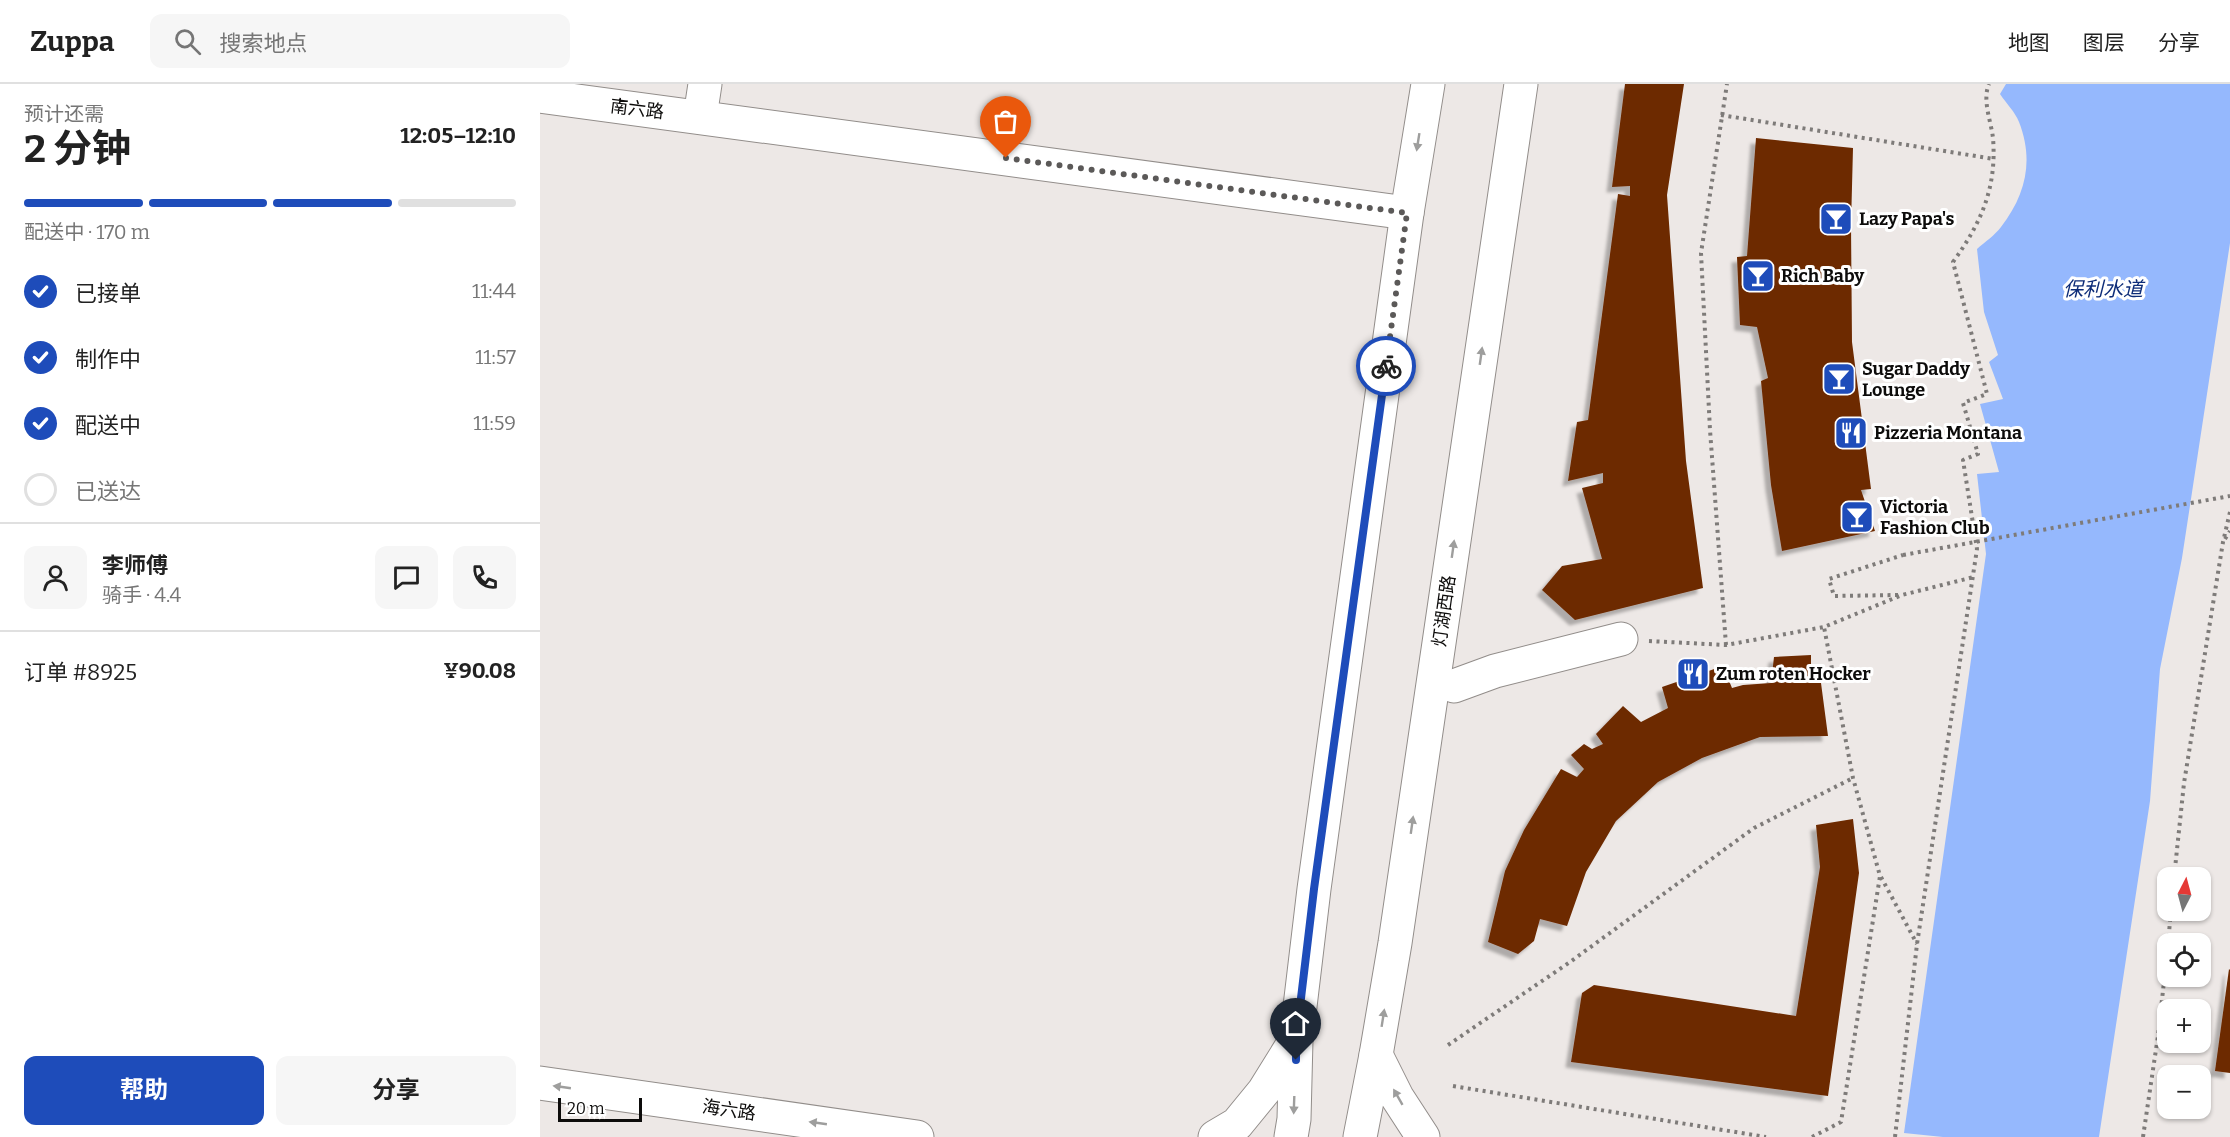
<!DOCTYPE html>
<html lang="zh">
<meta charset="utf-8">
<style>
body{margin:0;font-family:Bitter,"Noto Sans SC",serif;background:#f6f6f6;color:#222;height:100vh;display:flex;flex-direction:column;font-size:22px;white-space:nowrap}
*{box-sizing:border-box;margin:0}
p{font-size:20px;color:#767676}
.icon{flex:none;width:33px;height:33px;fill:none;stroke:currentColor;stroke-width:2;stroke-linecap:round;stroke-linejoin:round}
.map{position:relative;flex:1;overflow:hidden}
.drawer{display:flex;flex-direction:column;background:#fff;width:540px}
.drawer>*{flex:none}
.needle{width:39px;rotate:6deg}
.tools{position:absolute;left:1617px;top:783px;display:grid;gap:12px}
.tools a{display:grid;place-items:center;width:54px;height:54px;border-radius:12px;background:#fff;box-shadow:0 2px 4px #0004;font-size:30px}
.scale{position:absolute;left:18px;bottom:15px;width:84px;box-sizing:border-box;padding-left:6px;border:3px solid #0d0c0b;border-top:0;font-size:16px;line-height:21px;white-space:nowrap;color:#0d0c0b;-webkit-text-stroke:4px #fff;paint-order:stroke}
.pin{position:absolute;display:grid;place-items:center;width:51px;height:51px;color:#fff;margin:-62px -26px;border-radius:50% 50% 50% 0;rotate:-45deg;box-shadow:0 0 6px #0007}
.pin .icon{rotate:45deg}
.courier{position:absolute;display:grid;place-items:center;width:60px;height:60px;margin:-30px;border:4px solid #1e4cba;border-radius:50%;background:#fff;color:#222;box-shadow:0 2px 8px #0007}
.headline em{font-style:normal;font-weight:700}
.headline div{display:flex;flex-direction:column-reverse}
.headline{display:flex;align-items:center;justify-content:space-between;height:102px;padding:0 24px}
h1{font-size:39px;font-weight:700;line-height:45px}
.bar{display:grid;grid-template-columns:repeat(4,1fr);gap:9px 6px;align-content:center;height:72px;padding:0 24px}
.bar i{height:8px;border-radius:4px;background:#e0e0e0}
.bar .selected{background:#1e4cba}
.bar p{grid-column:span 4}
.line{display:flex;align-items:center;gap:15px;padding:0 24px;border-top:2px solid #e0e0e0}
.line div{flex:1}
.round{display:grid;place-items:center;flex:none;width:63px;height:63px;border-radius:12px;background:#f6f6f6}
ol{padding:0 24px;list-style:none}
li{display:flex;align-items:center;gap:18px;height:66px}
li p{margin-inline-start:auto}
li .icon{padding:6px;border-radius:50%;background:#1e4cba;color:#fff;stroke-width:4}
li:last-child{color:#767676}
li i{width:33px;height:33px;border:3px solid #e0e0e0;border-radius:50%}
.action{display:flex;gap:12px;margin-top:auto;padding:12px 24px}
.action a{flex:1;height:69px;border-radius:12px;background:#1e4cba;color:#fff;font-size:24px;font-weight:700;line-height:69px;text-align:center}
.action a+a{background:#f6f6f6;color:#222}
header{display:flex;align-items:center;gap:36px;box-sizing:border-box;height:84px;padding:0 30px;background:#fff;border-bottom:2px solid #e0e0e0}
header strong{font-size:28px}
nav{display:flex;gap:33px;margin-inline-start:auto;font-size:21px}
.search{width:420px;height:54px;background:#f6f6f6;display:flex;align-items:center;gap:15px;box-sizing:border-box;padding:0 21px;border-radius:12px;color:#767676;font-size:22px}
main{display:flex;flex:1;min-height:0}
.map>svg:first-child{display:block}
</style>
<header>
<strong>Zuppa</strong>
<div class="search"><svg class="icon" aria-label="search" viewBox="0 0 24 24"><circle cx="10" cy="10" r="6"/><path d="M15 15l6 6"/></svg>搜索地点</div>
<nav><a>地图</a><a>图层</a><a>分享</a></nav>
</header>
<main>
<section class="drawer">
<div class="headline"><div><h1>2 分钟</h1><p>预计还需</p></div><em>12:05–12:10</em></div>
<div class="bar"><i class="selected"></i><i class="selected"></i><i class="selected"></i><i></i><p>配送中 · 170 m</p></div>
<ol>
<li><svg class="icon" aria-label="check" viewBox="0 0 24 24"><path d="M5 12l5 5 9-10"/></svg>已接单<p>11:44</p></li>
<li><svg class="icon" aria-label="check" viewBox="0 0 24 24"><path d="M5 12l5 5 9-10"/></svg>制作中<p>11:57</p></li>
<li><svg class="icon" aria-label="check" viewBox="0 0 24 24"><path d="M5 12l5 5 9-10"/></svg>配送中<p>11:59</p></li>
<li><i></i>已送达</li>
</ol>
<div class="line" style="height:108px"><a class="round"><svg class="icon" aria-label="person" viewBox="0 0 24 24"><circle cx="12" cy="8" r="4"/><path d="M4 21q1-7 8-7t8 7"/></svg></a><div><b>李师傅</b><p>骑手 · 4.4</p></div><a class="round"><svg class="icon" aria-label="chat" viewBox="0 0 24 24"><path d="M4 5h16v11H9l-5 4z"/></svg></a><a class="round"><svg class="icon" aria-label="phone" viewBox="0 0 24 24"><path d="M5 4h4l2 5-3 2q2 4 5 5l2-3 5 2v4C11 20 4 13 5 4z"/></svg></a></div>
<div class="line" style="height:78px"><div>订单 #8925</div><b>¥90.08</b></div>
<div class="action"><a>帮助</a><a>分享</a></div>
</section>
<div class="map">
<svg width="1690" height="1053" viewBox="0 0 1690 1053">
<defs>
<filter id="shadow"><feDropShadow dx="-5.5" dy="5.5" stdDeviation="1.5" flood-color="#0004"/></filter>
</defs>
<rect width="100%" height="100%" fill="#ede8e6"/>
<path fill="#95b8fd" d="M1466,0h224v159l-48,315 -22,111 -10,132 -51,336h-156l-39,-4 82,-579 -9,-80 22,-2 -19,-68 23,-5 -14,-37 9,-7 -14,-43 -7,-63c8,-7 18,-14 24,-22 25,-32 33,-67 18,-105 -4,-10 -13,-19 -19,-28z"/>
<g fill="#6d2a01" filter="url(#shadow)">
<polygon points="1085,0 1144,0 1127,111 1146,377 1163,504 1035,536 1002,506 1022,482 1062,475 1042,404 1063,399 1063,389 1028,397 1037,338 1048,336 1078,110 1090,112 1090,102 1072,103"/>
<polygon points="1216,54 1313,64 1311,141 1312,258 1331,405 1321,406 1335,447 1242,467 1231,401 1221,297 1228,294 1217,243 1200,241 1197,173 1207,172"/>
<polygon points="1271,571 1271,598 1281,599 1288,652 1220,653 1162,674 1118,698 1076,737 1046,788 1027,842 1000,835 994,857 978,870 948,858 965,787 984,746 1021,685 1037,693 1044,685 1031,671 1044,660 1052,665 1063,660 1056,650 1083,622 1101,638 1128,624 1122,603 1183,582 1192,604 1203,601 1231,599 1234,573"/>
<polygon points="1313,735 1319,789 1288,1012 1031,978 1042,909 1054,901 1256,932 1280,783 1276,741"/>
<polygon points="1689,885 1690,886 1690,989 1675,987"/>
</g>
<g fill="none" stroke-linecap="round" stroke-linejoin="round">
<g stroke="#928d8a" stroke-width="35">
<g id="minor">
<polyline points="0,12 867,129"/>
<polyline points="160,33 165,0"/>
<polyline points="914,602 955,587 1081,555"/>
</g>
</g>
<g stroke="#928d8a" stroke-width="35">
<g id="major">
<polyline points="836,971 857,1013 883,1053"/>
<polyline points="0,999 377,1053"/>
<polyline points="675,1053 697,1040 724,1007 755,957"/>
<polyline points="751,1053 754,1035 756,956 774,805 867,129 888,0"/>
<polyline points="820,1053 836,971 855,859 981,0"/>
</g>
</g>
<g stroke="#7e7b79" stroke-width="4" stroke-dasharray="3 4.5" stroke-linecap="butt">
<polyline points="1181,31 1454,75"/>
<polyline points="1685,455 1690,447"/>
<polyline points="1358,511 1294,512 1289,495 1363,471"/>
<polyline points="1109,557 1186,561 1284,543 1362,511 1434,493"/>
<polyline points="1186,561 1170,346 1161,169 1187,0"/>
<polyline points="1341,793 1377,860"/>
<polyline points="1634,794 1644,699 1683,458 1690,428"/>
<polyline points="1628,860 1631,826"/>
<polyline points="908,961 1030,878 1214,744 1313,694"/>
<polyline points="913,1002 1226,1053"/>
<polyline points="1272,1053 1301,1038 1340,792 1313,694 1284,543"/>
<path d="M1355,1053l22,-193 60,-395 -14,-89 15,-6 -15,-51 24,-9 -34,-132c28,-39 44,-74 40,-124 -2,-17 -11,-38 -4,-54"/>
<polyline points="1603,1053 1618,952 1628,861"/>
</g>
<use href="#minor" stroke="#fff" stroke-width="33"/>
<use href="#major" stroke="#fff" stroke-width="33"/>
<polyline stroke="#7e7b79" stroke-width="4" stroke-dasharray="3 4.5" stroke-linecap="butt" points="1363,471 1690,412"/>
</g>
<defs><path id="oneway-solid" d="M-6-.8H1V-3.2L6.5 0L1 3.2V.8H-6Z" transform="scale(1.5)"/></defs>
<g fill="#9e9e9d">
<use href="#oneway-solid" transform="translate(878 58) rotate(99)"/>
<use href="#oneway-solid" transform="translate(941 272) rotate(-82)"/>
<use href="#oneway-solid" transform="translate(913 465) rotate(-82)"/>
<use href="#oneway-solid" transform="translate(872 741) rotate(-82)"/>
<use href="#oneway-solid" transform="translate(843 934) rotate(-81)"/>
<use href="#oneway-solid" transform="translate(22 1003) rotate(-172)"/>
<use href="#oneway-solid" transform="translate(858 1013) rotate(-120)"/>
<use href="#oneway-solid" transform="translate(754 1021) rotate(92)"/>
<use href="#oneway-solid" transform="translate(278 1039) rotate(-172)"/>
</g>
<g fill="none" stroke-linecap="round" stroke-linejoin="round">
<polyline stroke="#5b5958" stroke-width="6" stroke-dasharray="0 10.8" points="466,74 867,129 846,282"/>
<polyline stroke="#1e4cba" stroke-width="8" points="756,976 756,956 774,805 846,282"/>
</g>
<defs>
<g id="bar-square" transform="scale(1.725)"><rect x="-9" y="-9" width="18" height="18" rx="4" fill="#1e4cba" stroke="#fff"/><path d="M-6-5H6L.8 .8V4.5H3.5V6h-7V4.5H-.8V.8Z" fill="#fff"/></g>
<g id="restaurant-square" transform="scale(1.725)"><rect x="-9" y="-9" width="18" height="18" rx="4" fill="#1e4cba" stroke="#fff"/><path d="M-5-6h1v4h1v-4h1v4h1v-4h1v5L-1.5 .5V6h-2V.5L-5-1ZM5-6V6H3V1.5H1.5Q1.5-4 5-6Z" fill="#fff"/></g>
</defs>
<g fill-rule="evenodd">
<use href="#bar-square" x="1296" y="135"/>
<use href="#bar-square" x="1218" y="192"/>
<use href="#bar-square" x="1299" y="295"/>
<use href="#restaurant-square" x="1311" y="349"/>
<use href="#bar-square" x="1317" y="433"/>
<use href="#restaurant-square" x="1153" y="590"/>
</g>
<g text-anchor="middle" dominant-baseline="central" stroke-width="6" stroke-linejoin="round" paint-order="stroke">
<g font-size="18" fill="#0d0c0b" stroke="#fff">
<text transform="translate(97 25) rotate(7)">南六路</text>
<text transform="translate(904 527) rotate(-82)">灯湖西路</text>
<text transform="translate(189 1026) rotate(8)">海六路</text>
</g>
<g font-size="18" font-weight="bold" fill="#0d0c0b" stroke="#fff" text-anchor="start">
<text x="1319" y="135">Lazy Papa's</text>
<text x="1241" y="192">Rich Baby</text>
<text x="1322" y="285">Sugar Daddy<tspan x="1322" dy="21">Lounge</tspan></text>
<text x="1334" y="349">Pizzeria Montana</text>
<text x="1340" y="423">Victoria<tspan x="1340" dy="21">Fashion Club</tspan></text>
<text x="1176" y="590">Zum roten Hocker</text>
</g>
<g font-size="20" font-style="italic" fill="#0d2c78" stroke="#fff">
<text x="1563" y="205">保利水道</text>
</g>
</g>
</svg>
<div class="tools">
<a><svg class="needle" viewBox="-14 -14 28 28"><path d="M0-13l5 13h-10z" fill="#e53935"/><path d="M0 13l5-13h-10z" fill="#767676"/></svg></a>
<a><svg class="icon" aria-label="locate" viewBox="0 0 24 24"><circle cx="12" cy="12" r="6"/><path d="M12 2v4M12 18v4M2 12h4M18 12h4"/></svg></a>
<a>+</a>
<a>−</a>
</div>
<div class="scale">20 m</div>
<div class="pin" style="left:466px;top:74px;background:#ea580c"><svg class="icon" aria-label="bag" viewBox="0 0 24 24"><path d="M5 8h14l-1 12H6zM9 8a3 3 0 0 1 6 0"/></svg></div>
<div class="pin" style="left:756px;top:976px;background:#1f2937"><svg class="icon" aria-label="home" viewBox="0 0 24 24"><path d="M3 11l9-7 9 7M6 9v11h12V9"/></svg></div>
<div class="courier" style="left:846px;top:282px"><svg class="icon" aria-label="bike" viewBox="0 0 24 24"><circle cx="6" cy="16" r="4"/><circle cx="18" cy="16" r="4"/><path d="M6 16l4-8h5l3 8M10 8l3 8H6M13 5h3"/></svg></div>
</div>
</main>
